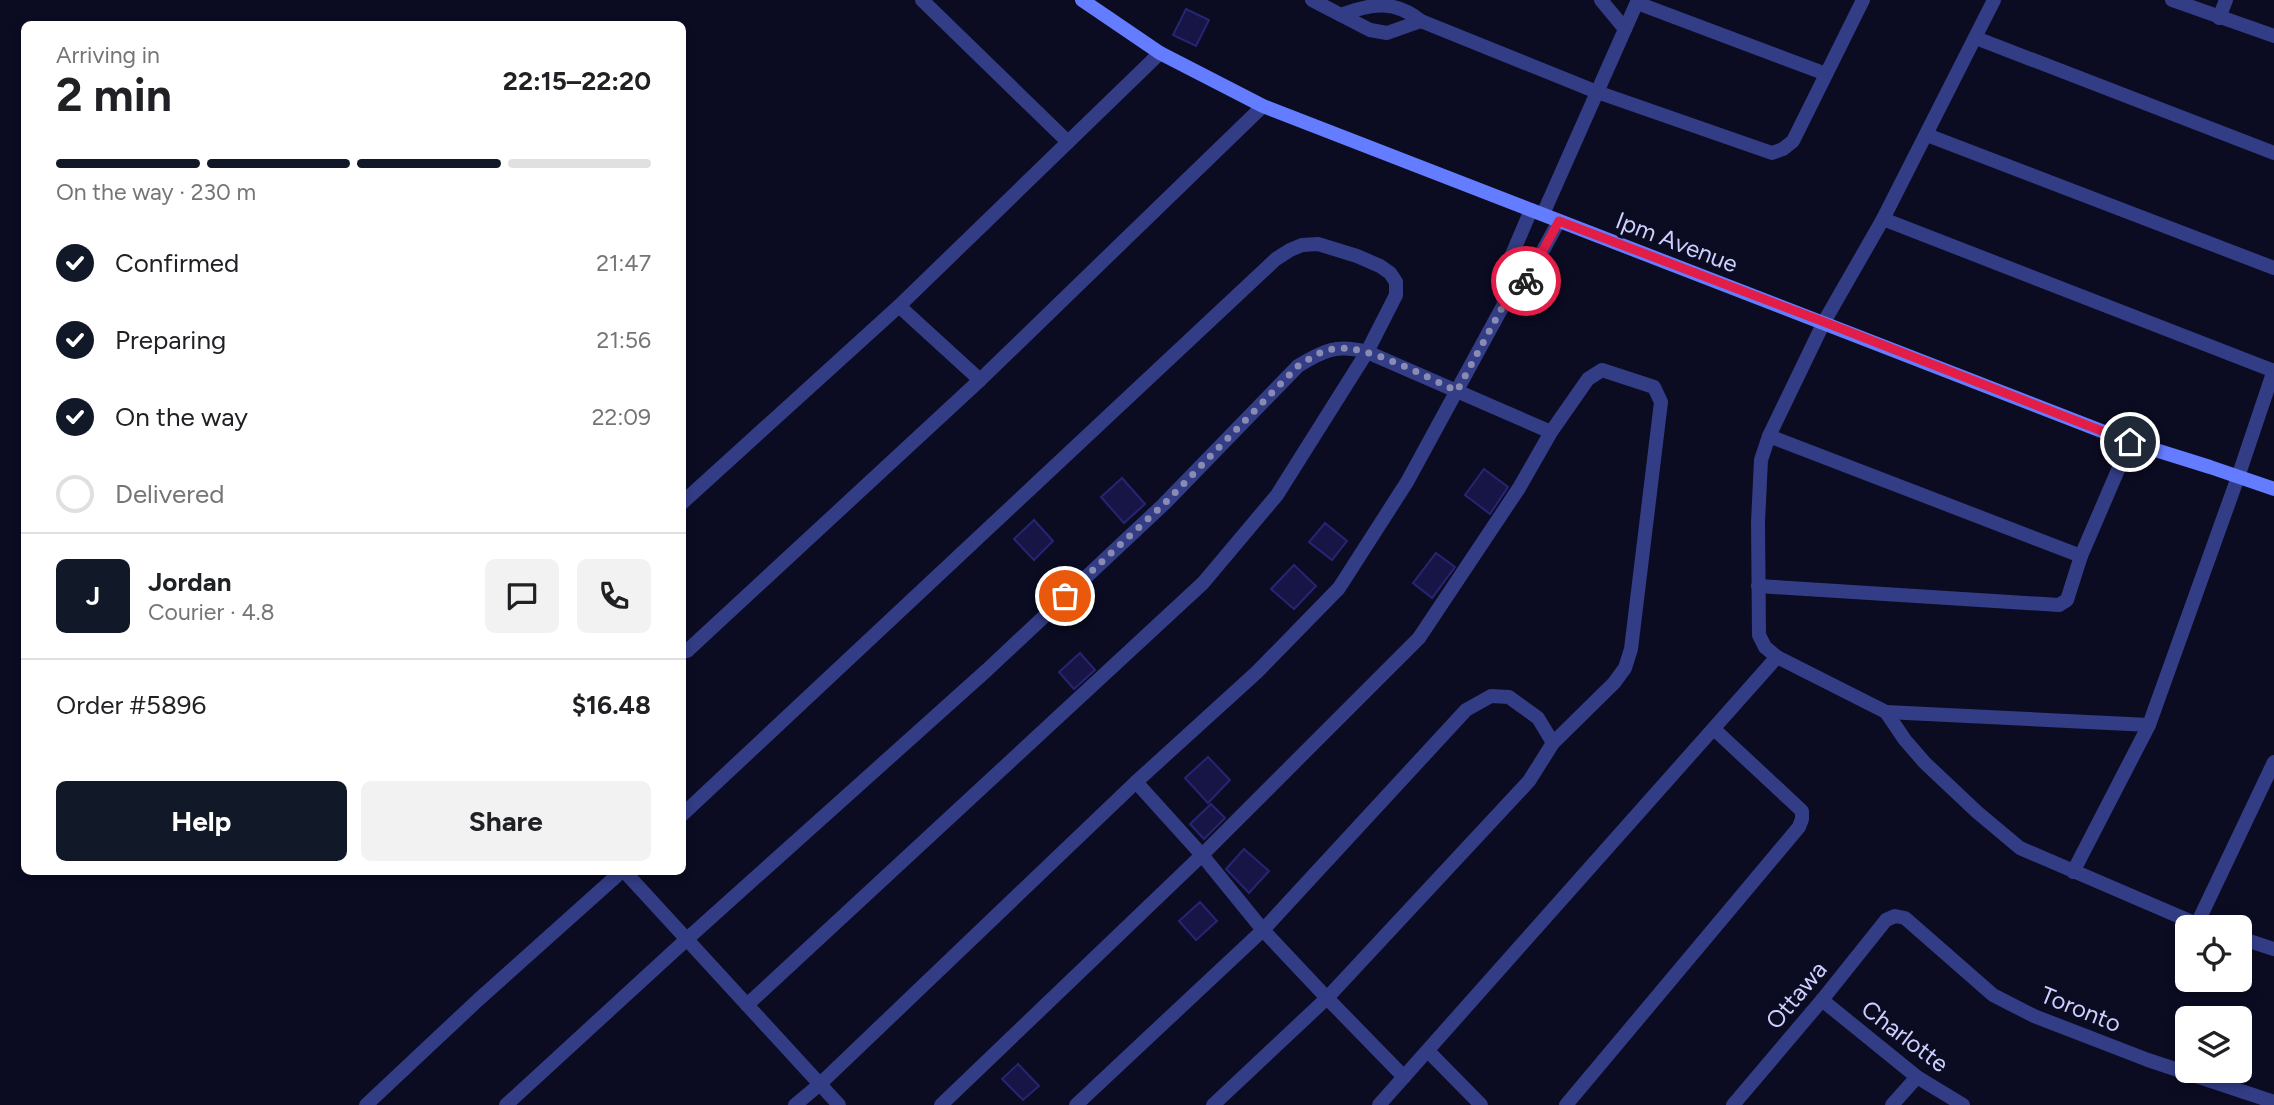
<!DOCTYPE html>
<meta charset="utf-8">
<style>
body{margin:0;font-family:Figtree,sans-serif;background:#f2f2f2;color:#202124;height:100vh;display:flex;flex-direction:column;font-size:26px;white-space:nowrap}
*{box-sizing:border-box;margin:0}
p{font-size:23px;color:#757577}
.icon{flex:none;width:38px;height:38px;fill:none;stroke:currentColor;stroke-width:2;stroke-linecap:round;stroke-linejoin:round}
.map{position:relative;flex:1;overflow:hidden}
.details{position:absolute;left:21px;top:21px;width:665px;height:854px;display:flex;flex-direction:column;background:#fff;border-radius:10px;box-shadow:0 4px 10px #0003}
.details>*{flex:none}
.fabs{position:absolute;left:2175px;top:915px;display:grid;gap:14px}
.fabs a{display:grid;place-items:center;width:77px;height:77px;border-radius:10px;background:#fff;box-shadow:0 4px 10px #0003;font-size:35px}
.pin{position:absolute;display:grid;place-items:center;width:60px;height:60px;color:#fff;margin:-30px;border:4px solid #fff;border-radius:50%;box-shadow:0 2px 7px #0007}
.courier{position:absolute;display:grid;place-items:center;width:70px;height:70px;margin:-35px;border:5px solid #e11d48;border-radius:50%;background:#fff;color:#222;box-shadow:0 2px 9px #0007}
.headline em{font-style:normal;font-weight:700}
.headline div{display:flex;flex-direction:column-reverse}
.headline{display:flex;align-items:center;justify-content:space-between;height:119px;padding:0 35px}
h1{font-size:46px;font-weight:700;line-height:52px}
.bar{display:grid;grid-template-columns:repeat(4,1fr);gap:10px 7px;align-content:center;height:84px;padding:0 35px}
.bar i{height:9px;border-radius:5px;background:#e0e0e0}
.bar .on{background:#111827}
.bar p{grid-column:span 4}
.line{display:flex;align-items:center;gap:18px;padding:0 35px;border-top:2px solid #e0e0e0}
.line div{flex:1}
.round{display:grid;place-items:center;flex:none;width:74px;height:74px;border-radius:10px;background:#f2f2f2}
ol{padding:0 35px;list-style:none}
li{display:flex;align-items:center;gap:21px;height:77px}
li p{margin-inline-start:auto}
li .icon{padding:7px;border-radius:50%;background:#111827;color:#fff;stroke-width:4}
li:last-child{color:#757577}
li i{width:38px;height:38px;border:4px solid #e0e0e0;border-radius:50%}
.cta{display:flex;gap:14px;margin-top:auto;padding:14px 35px}
.cta a{flex:1;height:80px;border-radius:10px;background:#111827;color:#fff;font-size:28px;font-weight:700;line-height:80px;text-align:center}
.cta a+a{background:#f2f2f2;color:#202124}
.map>svg:first-child{display:block}
</style>
<div class="map">
<svg width="2274" height="1105" viewBox="0 0 2274 1105">
<rect width="100%" height="100%" fill="#0b0b22"/>
<g fill="#171545" stroke="#272573" stroke-width="2">
<polygon points="1186,9 1209,20 1196,46 1173,35"/>
<polygon points="1484,469 1508,487 1490,514 1465,495"/>
<polygon points="1122,478 1145,504 1124,523 1101,497"/>
<polygon points="1034,520 1053,541 1034,560 1014,539"/>
<polygon points="1325,523 1347,541 1332,560 1309,542"/>
<polygon points="1436,553 1455,567 1432,598 1413,583"/>
<polygon points="1294,565 1316,586 1294,609 1271,589"/>
<polygon points="1080,653 1095,670 1074,689 1059,672"/>
<polygon points="1208,757 1230,780 1208,803 1185,778"/>
<polygon points="1211,804 1225,818 1204,839 1190,824"/>
<polygon points="1244,849 1269,871 1249,893 1226,869"/>
<polygon points="1200,902 1217,921 1196,940 1179,921"/>
<polygon points="1018,1064 1039,1086 1023,1100 1002,1079"/>
</g>
<g fill="none" stroke-linecap="round" stroke-linejoin="round">
<g stroke="#323d86" stroke-width="14">
<polyline points="922,0 1068,142"/>
<polyline points="1312,0 1370,30 1387,33 1421,21"/>
<polyline points="1601,0 1625,29"/>
<polyline points="1994,0 1883,219 1824,322 1769,436 1761,460 1758,522 1759,635 1765,647 1777,657 1886,712 1905,740 1925,763 1977,812 2020,848 2206,928"/>
<polyline points="2172,0 2274,36"/>
<polyline points="1637,3 1826,74"/>
<path d="M1341,15c31,-12 54,-15 80,6l176,71 175,61 11,-4 10,-8 70,-141"/>
<polyline points="2219,18 2226,0"/>
<polyline points="1976,38 2274,153"/>
<polyline points="1927,135 2274,268"/>
<polyline points="1543,214 1638,0"/>
<polyline points="1883,219 2274,371"/>
<polyline points="1504,304 1502,278 1531,210"/>
<polyline points="980,380 1263,106"/>
<polyline points="1769,436 2081,556"/>
<polyline points="682,503 899,306 1160,53"/>
<polyline points="1758,586 2059,605 2067,600 2081,556 2130,442"/>
<polyline points="682,652 687,651 980,380 899,306"/>
<polyline points="1886,712 2149,725"/>
<polyline points="1136,782 1202,855 1263,930 1327,998 1213,1105"/>
<polyline points="682,815 1276,259 1290,250 1302,245 1318,244 1357,256 1380,266 1390,273 1396,282 1396,295 1367,352 1277,495 1203,583 747,1005"/>
<polyline points="625,872 839,1105"/>
<polyline points="2073,872 2149,725 2238,477 2274,370"/>
<polyline points="2197,924 2274,762"/>
<polyline points="2240,938 2274,949"/>
<polyline points="1822,1000 1917,1077 1963,1105"/>
<polyline points="1428,1051 1481,1105"/>
<polyline points="366,1105 478,1000 621,872"/>
<path d="M506,1105l181,-166 300,-269 177,-166 134,-138c26,-16 39,-22 69,-14l184,80"/>
<polyline points="795,1105 820,1084 1136,782 1257,672 1339,588 1407,482 1504,304 1523,287 1559,221"/>
<polyline points="941,1105 1202,855 1419,638 1519,488 1551,432 1588,379 1602,370 1654,387 1661,402 1631,649 1625,668 1614,683 1553,743 1529,781 1327,998 1404,1077"/>
<polyline points="1076,1105 1263,930 1466,710 1491,696 1509,697 1538,718 1553,743"/>
<polyline points="1379,1105 1777,657"/>
<polyline points="1566,1105 1799,827 1802,819 1802,811 1714,729"/>
<polyline points="1733,1105 1822,1000 1886,920 1895,916 1905,918 1993,995 2034,1016 2148,1060 2274,1102"/>
<polyline points="1892,1105 1917,1077"/>
</g>
<polyline stroke="#647cff" stroke-width="14" points="1082,0 1160,53 1263,106 2130,442 2210,467 2274,489"/>
</g>
<g fill="none" stroke-linecap="round" stroke-linejoin="round">
<path stroke="#898bb2" stroke-width="7" stroke-dasharray="0 12.6" d="M1065,596l99,-92 134,-138c11,-7 22,-15 35,-17 30,-7 95,29 124,42l47,-87 19,-17 3,-6"/>
<polyline stroke="#e11d48" stroke-width="9" points="1526,281 1559,221 1824,322 2130,442"/>
</g>
<g text-anchor="middle" dominant-baseline="central" stroke-width="7" stroke-linejoin="round" paint-order="stroke">
<g font-size="24" fill="#cdd0ff" stroke="#0b0b22">
<text transform="translate(1677 242) rotate(21)">Ipm Avenue</text>
<text transform="translate(1796 995) rotate(-50)">Ottawa</text>
<text transform="translate(2081 1009) rotate(22)">Toronto</text>
<text transform="translate(1905 1036) rotate(37)">Charlotte</text>
</g>
</g>
</svg>
<div class="fabs">
<a><svg class="icon" aria-label="locate" viewBox="0 0 24 24"><circle cx="12" cy="12" r="6"/><path d="M12 2v4M12 18v4M2 12h4M18 12h4"/></svg></a>
<a><svg class="icon" aria-label="layers" viewBox="0 0 24 24"><path d="M12 4l9 5-9 5-9-5zM3 14l9 5 9-5"/></svg></a>
</div>
<div class="pin" style="left:1065px;top:596px;background:#ea580c"><svg class="icon" aria-label="bag" viewBox="0 0 24 24"><path d="M5 8h14l-1 12H6zM9 8a3 3 0 0 1 6 0"/></svg></div>
<div class="pin" style="left:2130px;top:442px;background:#1f2937"><svg class="icon" aria-label="home" viewBox="0 0 24 24"><path d="M3 11l9-7 9 7M6 9v11h12V9"/></svg></div>
<div class="courier" style="left:1526px;top:281px"><svg class="icon" aria-label="bike" viewBox="0 0 24 24"><circle cx="6" cy="16" r="4"/><circle cx="18" cy="16" r="4"/><path d="M6 16l4-8h5l3 8M10 8l3 8H6M13 5h3"/></svg></div>
<section class="details">
<div class="headline"><div><h1>2 min</h1><p>Arriving in</p></div><em>22:15–22:20</em></div>
<div class="bar"><i class="on"></i><i class="on"></i><i class="on"></i><i></i><p>On the way · 230 m</p></div>
<ol>
<li><svg class="icon" aria-label="check" viewBox="0 0 24 24"><path d="M5 12l5 5 9-10"/></svg>Confirmed<p>21:47</p></li>
<li><svg class="icon" aria-label="check" viewBox="0 0 24 24"><path d="M5 12l5 5 9-10"/></svg>Preparing<p>21:56</p></li>
<li><svg class="icon" aria-label="check" viewBox="0 0 24 24"><path d="M5 12l5 5 9-10"/></svg>On the way<p>22:09</p></li>
<li><i></i>Delivered</li>
</ol>
<div class="line" style="height:126px"><b class="round" style="background:#111827;color:#fff">J</b><div><b>Jordan</b><p>Courier · 4.8</p></div><a class="round"><svg class="icon" aria-label="chat" viewBox="0 0 24 24"><path d="M4 5h16v11H9l-5 4z"/></svg></a><a class="round"><svg class="icon" aria-label="phone" viewBox="0 0 24 24"><path d="M5 4h4l2 5-3 2q2 4 5 5l2-3 5 2v4C11 20 4 13 5 4z"/></svg></a></div>
<div class="line" style="height:91px"><div>Order #5896</div><b>$16.48</b></div>
<div class="cta"><a>Help</a><a>Share</a></div>
</section>
</div>
